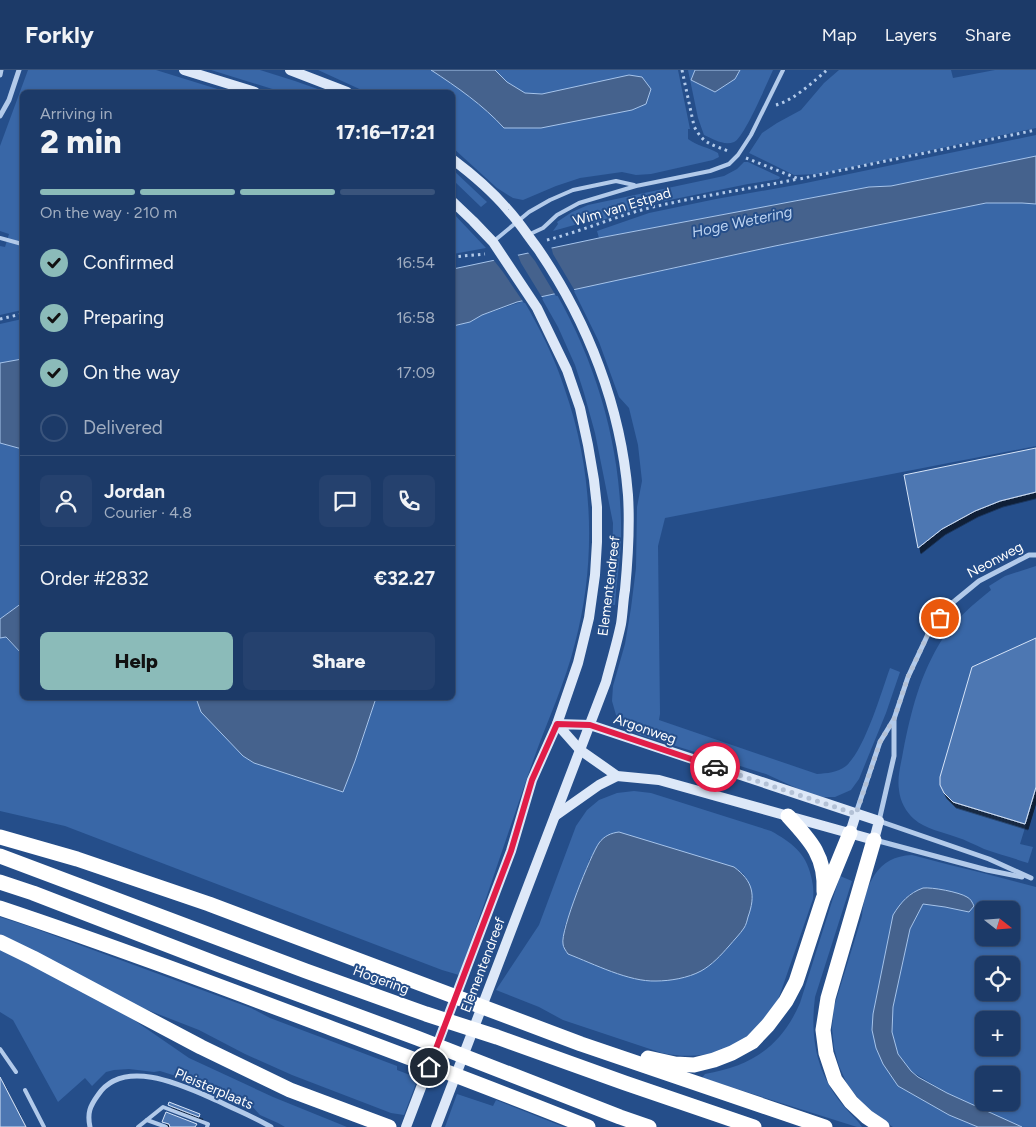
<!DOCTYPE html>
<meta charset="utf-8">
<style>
body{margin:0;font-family:Figtree,sans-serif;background:#25416e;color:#f1f3f6;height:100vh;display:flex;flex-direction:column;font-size:19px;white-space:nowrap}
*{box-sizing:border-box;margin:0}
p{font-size:16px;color:#a0adc0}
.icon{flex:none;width:28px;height:28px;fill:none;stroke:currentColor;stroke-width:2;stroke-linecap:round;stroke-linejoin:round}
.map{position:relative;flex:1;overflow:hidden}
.side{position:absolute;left:20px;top:20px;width:435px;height:610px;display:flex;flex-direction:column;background:#1c3a68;border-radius:8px;box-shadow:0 1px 4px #0004,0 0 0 1px #3a547c}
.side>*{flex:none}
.needle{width:32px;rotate:107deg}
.controls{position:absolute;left:975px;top:831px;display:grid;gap:10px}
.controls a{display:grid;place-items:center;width:45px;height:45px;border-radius:8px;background:#1c3a68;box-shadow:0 1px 4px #0004,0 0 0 1px #3a547c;font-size:25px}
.pin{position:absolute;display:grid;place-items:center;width:42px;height:42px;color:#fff;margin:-21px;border:2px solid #fff;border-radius:50%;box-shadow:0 1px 5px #0007}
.courier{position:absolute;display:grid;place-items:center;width:50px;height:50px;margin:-25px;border:4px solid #e11d48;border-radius:50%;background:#fff;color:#222;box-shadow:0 1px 6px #0007}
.summary em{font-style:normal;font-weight:800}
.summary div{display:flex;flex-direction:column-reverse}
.summary{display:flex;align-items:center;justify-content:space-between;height:85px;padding:0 20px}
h1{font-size:32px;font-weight:800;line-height:38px}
.bar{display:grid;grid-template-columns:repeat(4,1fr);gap:8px 5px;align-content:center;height:60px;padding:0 20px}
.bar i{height:6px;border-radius:4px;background:#3a547c}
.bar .active{background:#8bbbb9}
.bar p{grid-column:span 4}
.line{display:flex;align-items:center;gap:12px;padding:0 20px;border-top:1px solid #3a547c}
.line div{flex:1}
.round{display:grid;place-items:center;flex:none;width:52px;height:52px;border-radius:8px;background:#25416e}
ol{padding:0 20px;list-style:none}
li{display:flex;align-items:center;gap:15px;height:55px}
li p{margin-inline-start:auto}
li .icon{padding:5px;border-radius:50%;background:#8bbbb9;color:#111;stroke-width:4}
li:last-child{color:#a0adc0}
li i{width:28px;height:28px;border:2px solid #3a547c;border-radius:50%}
.button{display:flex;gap:10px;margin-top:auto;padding:10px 20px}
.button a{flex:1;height:58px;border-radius:8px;background:#8bbbb9;color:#111;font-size:20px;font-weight:800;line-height:58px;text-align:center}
.button a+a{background:#25416e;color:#f1f3f6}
header{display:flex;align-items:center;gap:30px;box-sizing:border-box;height:70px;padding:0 25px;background:#1c3a68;border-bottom:1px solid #3a547c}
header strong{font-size:24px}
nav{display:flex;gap:28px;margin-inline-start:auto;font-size:18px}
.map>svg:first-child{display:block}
</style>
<header>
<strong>Forkly</strong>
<nav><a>Map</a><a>Layers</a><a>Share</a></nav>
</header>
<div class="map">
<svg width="1036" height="1057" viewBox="0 0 1036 1057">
<defs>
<filter id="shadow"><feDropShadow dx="3" dy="5.5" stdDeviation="0" flood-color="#0009"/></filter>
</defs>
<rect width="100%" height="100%" fill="#254e8a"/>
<g fill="#3967a7" fill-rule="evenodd">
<polygon points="28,0 156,0 227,22 22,22 22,240 0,245 0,176 5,177 9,164 0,161 0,76"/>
<polygon points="211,0 260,0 295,11 326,22 282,22"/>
<path d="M318,0h113l29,19 31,25 13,14 38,-34 -18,-1 -17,-11 -12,-12h183l12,59h-2v10c9,7 20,8 30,14l1,4 -6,3 -62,14 -15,1 -14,-3 -42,6 -24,8 -33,14 -10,-2 -16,-10 -44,-40 -1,-56h-86z"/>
<path d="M688,0h7l-4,9h44l5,-9h33c-6,13 -29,68 -39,72 -10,4 -21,-3 -30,-7l-6,-17z"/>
<polygon points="839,0 951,0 953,8 995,0 1036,0 1036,58 819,104 794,105 749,83 762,63 777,53 801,40 824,13"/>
<polygon points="1036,65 1036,86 891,116 869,117 599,168 597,161 649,143 716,129 801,114"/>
<polygon points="744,92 748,92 780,107 779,109 748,114 655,133 593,153 592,150 553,161 558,154 557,152 572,142 588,135 724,106 737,99"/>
<polygon points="453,100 487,132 481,137 453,110"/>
<path d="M986,133h36l14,1v242l-371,72 -7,28 2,168 -1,6 158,54c10,-1 20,-1 29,-8 19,-17 35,-73 44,-98l10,4 -14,41 -27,66 -8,11 -16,7h-12l-18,-5 -39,-18 -129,-40 -12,-8 -9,-11 -4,-14 1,-15 12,-42 6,-36 5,-40 1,-61 5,-26 -4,-36 -9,-37 -10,-11 -20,-55 -26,-53 98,-20 104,-23z"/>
<polygon points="452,142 486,178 453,184"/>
<path d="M556,223c43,75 67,162 65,248 -1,21 -5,43 -6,64l-7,-1 4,-34 1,-47 -18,-90 -11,-40 -9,-28 -17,-38 -17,-30z"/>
<path d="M524,231c16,28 31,57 41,89 28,80 32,171 10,253 -10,41 -28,78 -42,118 -25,71 -48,143 -74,214l-17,-5 -377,-144 -65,-15v-173l5,-1 17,17v44h174v2l47,56 11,7 88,29 13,-31 21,-63h76l1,-372 17,-4 12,-7z"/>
<polygon points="22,249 22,289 0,293 0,254"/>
<polygon points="0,373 22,379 22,533 0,549"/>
<path d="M1036,496v226l-16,52 13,3 -5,16c-15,-5 -30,-9 -44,-14 -9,-4 -18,-9 -28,-12 -13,-5 -31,-8 -42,-18 -8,-7 -14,-18 -15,-29 -2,-13 2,-26 4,-38 8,-41 17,-78 40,-114 12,-19 31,-34 48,-48l-2,-4 16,-10z"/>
<path d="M634,721l17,2 120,38c20,11 35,22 40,45 2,8 3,15 2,23l-35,101c-5,10 -12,17 -19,25 -5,4 -9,10 -14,14 -25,17 -55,20 -83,14l-99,-33 -24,-13 -43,-17 43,-65 37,-99 11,-16 12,-10 18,-7zM590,788l153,15 9,17 -51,81 -19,7 -27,3 -92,-37 1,-16z"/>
<path d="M912,785l38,10 29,7 57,15v240h-14l-75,-34 -36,-22 -13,-17 -6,-22 1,-25 17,-78 13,-25 22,3 24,5 -40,-24h-6l-13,6 -17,21 -20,99 -1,16 26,56 51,29 29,12h-85l-14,-9 -18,-16 -14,-18 -8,-18 -5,-18 -2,-20 2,-21 28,-91c3,-31 15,-60 50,-61zM984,840h27v28h-27zM984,895h27v27h-27zM984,950h27v28h-27zM984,1005h27v27h-27z"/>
<path d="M840,806l12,5 -37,116c-5,40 1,75 27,107 6,8 15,15 20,23h-5l-155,-49 3,-4c46,-8 76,-27 95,-71z"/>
<polygon points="0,847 28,856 251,938 270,948 397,996 397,1000 418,1008 404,1045 391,1043 292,1005 245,984 199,960 122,930 0,864"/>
<polygon points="0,879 112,935 189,988 273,1027 347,1057 285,1057 278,1053 260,1045 250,1034 209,1018 209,1015 177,1002 176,1006 160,1001 154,1002 129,999 114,1000 106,1002 92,1016 85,1008 58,1032 13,950 0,942"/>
<polygon points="457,1024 493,1036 496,1030 564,1057 445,1057"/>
</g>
<g fill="#45628d" stroke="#a6c4eb">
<path d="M431,0h64l12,12 18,11 17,1 87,-19 13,2 9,12 -5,15 -14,6 -91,18h-37c-21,-23 -47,-41 -73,-58z"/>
<polygon points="695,0 740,0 735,9 715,22 691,10"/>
<polygon points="1036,86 1036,134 1022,133 986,133 775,176 517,232 482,245 470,252 453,256 453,199 599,168 869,117 891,116"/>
<polygon points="22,289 22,379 0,373 0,293"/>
<polygon points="22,533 22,584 6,567 0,568 0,549"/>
<polygon points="196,628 376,628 355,691 343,722 254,693 243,686 201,642"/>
<path d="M619,762l115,35c19,14 22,28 14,50 -1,4 -2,8 -4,11 -4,6 -10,12 -15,18 -8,9 -17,19 -28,25 -13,7 -31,10 -45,10 -27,1 -62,-17 -88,-27 -2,-3 -5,-7 -5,-10 -3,-13 28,-90 36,-101 5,-7 12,-10 20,-11z"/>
<path d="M923,818c9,-1 36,4 44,9 4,2 5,5 7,9l-5,6 -24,-5 -22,-3 -13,25 -17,78 -1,25 6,22 13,17 7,6 29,16 75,34h-44l-29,-12 -51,-29 -15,-22 -7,-16 -4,-18 1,-16 20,-99c8,-13 16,-22 30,-27z"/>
</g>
<g fill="#254e8a">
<polygon points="551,176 553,184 575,221 556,226 535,191 527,181"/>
<polygon points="517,183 521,193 543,229 524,233 503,202 492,188"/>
</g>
<g fill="#4d77b2" stroke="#d6e4f8" filter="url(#shadow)">
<polygon points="1036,378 1036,422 1000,431 975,441 942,459 918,478 904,405"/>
<polygon points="1036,568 1036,717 1025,754 953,732 944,723 940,715 940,707 972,597"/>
<polygon points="0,1007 26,1057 0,1057"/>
<polygon points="169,1032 200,1044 199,1047 168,1035"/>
<polygon points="166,1042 197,1054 195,1057 170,1057 169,1054 162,1052"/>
</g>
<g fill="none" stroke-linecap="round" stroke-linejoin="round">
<g stroke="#b2caea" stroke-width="3" stroke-dasharray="2.5 4" stroke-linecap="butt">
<path d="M682,0l12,56c9,18 17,18 34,25"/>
<path d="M776,35c18,-5 37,-23 51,-35"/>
<polyline points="746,88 799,109 1036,60"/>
<path d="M547,170c39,-10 76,-27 115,-35 45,-10 91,-17 136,-26"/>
<polyline points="452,187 485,184"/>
<polyline points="0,249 22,244"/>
</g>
<g stroke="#b2caea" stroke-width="4">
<polyline points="530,164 543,158 557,145 579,133 636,116 710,101 729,94 738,85 751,65 783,0"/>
<polyline points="0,168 22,174"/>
<polyline points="494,171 529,142 550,130 573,120 616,111 634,115"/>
<polyline points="0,979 16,1002"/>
<polyline points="25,1020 44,1057"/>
<polyline points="147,1050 166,1057"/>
<polyline points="138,1057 163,1037 208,1054 207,1057"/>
</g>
<g stroke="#b2caea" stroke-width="5">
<polyline points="0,5 1,0"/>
<polyline points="0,46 9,30 19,0"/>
<polyline points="894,651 894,686 879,751 989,789 1031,808"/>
<polyline points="856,743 880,672 894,649 908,607 929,562 951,534 979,511 1029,485 1036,485"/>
<polyline points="875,770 987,800 1022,807"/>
<path d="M90,1057c-3,-14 0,-21 8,-32 26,-39 88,-8 120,6 18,9 36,16 53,26"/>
</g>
<g stroke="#dde8f8" stroke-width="10">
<polyline points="184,0 255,22"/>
<polyline points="290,0 347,22"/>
<polygon points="557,654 590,655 879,751 874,770 659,710 617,706 580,680"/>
<polyline points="555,746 599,715 617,706"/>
<polyline points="850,763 856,744"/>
<polyline points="406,1057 511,781 532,710 557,654 578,593 589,548 595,505 597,472 597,437 594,410 588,375 580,338 567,300 537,238 493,172 473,151 452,131"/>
<path d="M436,1057l170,-445c5,-19 11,-39 15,-58 2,-12 2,-23 4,-34 3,-32 5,-63 3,-95 -7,-88 -40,-173 -90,-246 -10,-13 -19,-27 -30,-39 -16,-19 -36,-36 -56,-51"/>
</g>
<g stroke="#fff" stroke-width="15">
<path d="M788,746c23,25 38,41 36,76"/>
<polyline points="0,767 77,789 209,834 581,974 825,1057"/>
<polyline points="874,770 828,928 823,960 826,983 835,1010 851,1032 867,1047 882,1057"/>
<polyline points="0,786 306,901 426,944 497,967 625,1013 754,1057"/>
<polyline points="0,812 33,823 217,894 417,968 620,1047 649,1057"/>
<path d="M0,838c108,36 214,76 320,116 90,34 179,67 268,103"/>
<polyline points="0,872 33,888 201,977 290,1020 389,1057"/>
<polyline points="648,988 675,994 694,995 714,990 732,983 752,972 768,955 786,931 796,912 823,829 850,763"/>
</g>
</g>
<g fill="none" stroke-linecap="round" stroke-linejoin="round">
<polyline stroke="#b3c1d6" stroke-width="5" stroke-dasharray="0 9" points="715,697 856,744 880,672 894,649 908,607 929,562 940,548"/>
<polyline stroke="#e11d48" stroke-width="6" points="429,997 511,781 532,710 557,654 590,655 715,697"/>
</g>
<g text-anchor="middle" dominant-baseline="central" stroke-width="4" stroke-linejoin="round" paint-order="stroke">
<g font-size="14" fill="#fff" stroke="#254e8a">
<text transform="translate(622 137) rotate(-17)">Wim van Estpad</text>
<text transform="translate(995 490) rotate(-28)">Neonweg</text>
<text transform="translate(609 516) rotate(-83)">Elementendreef</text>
<text transform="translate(645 659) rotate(19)">Argonweg</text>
<text transform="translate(483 895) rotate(-69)">Elementendreef</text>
<text transform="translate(381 910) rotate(20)">Hogering</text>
<text transform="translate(214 1019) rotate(23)">Pleisterplaats</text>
</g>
<g font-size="15" font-style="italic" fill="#bed4f1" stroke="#254e8a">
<text transform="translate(742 152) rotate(-12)">Hoge Wetering</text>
</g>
</g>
</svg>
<div class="controls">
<a><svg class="needle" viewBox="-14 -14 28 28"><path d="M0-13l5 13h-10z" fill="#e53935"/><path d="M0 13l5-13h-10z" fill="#a0adc0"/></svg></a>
<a><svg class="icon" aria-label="locate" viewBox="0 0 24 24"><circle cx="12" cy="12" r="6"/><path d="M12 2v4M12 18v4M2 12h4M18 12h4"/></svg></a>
<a>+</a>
<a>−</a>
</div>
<div class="pin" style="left:940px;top:548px;background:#ea580c"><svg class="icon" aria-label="bag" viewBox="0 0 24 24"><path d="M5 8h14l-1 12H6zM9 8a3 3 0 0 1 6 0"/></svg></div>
<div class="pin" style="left:429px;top:997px;background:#1f2937"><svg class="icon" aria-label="home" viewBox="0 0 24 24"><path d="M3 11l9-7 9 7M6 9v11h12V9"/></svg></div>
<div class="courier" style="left:715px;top:697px"><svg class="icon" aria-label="car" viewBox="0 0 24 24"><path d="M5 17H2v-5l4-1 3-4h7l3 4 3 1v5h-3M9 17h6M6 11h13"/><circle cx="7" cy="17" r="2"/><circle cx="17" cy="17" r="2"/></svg></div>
<section class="side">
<div class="summary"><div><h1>2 min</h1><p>Arriving in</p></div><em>17:16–17:21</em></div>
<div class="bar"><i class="active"></i><i class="active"></i><i class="active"></i><i></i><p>On the way · 210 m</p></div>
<ol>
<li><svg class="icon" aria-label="check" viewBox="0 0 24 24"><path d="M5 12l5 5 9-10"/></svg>Confirmed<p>16:54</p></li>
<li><svg class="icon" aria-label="check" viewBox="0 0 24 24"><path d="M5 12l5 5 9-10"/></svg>Preparing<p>16:58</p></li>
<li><svg class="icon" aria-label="check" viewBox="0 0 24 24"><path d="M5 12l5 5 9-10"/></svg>On the way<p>17:09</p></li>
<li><i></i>Delivered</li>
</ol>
<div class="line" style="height:90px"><a class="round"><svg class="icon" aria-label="person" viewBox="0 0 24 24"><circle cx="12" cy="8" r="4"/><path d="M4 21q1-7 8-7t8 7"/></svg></a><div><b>Jordan</b><p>Courier · 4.8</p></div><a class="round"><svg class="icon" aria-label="chat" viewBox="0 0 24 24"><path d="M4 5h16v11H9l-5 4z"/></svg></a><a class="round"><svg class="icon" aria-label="phone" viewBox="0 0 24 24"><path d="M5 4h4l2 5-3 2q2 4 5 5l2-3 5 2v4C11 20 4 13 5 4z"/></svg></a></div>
<div class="line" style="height:65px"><div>Order #2832</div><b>€32.27</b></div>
<div class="button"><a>Help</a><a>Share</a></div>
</section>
</div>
